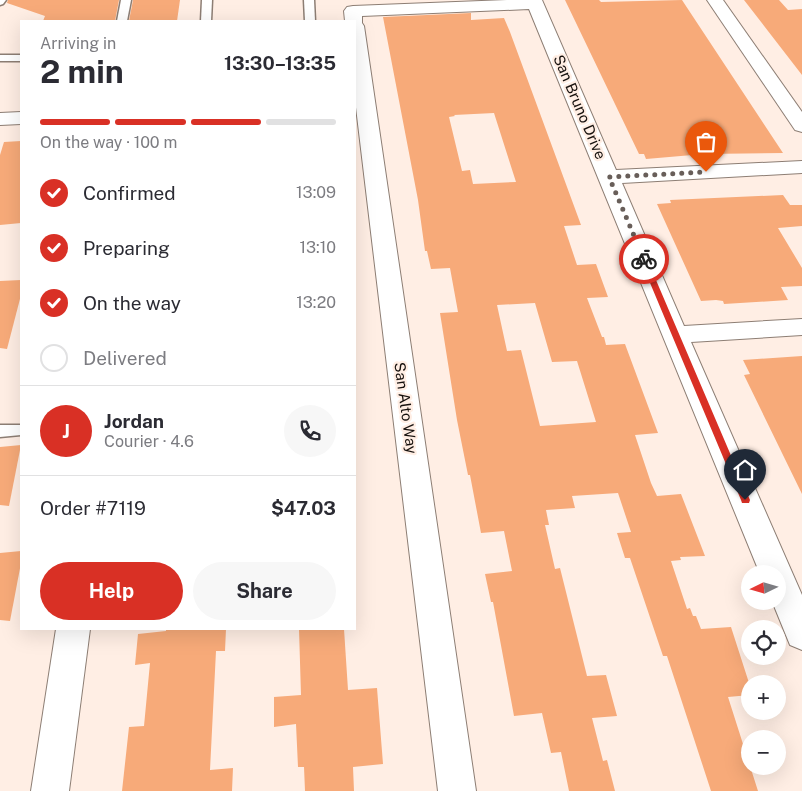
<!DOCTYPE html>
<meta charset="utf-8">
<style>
body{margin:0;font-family:"Public Sans",sans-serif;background:#f7f7f7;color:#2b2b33;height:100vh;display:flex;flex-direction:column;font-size:19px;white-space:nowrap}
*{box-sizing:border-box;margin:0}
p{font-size:16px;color:#7c7c81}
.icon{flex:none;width:28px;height:28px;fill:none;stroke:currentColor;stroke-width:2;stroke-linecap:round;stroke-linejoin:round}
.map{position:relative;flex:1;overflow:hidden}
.side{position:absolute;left:20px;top:20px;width:336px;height:610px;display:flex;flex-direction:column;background:#fff;border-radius:0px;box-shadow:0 5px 20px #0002}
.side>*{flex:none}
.needle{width:32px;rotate:265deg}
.tools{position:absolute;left:741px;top:565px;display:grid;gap:10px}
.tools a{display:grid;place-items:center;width:45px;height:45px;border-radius:50%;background:#fff;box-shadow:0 5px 20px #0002;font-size:25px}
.pin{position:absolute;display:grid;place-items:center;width:42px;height:42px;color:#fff;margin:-51px -21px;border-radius:50% 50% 50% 0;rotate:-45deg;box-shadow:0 0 5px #0007}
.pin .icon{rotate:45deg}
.courier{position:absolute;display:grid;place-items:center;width:50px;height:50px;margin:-25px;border:4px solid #d93025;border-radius:50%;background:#fff;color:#222;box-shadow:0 1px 6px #0007}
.summary em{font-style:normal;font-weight:700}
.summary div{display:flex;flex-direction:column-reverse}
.summary{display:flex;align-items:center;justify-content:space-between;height:85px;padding:0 20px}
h1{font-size:32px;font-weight:700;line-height:38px}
.bar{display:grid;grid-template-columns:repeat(4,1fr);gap:8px 5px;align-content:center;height:60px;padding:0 20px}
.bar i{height:6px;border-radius:4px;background:#e1e1e2}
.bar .selected{background:#d93025}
.bar p{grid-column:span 4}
.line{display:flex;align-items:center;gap:12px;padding:0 20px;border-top:1px solid #e1e1e2}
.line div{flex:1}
.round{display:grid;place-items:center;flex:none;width:52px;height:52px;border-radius:26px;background:#f7f7f7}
ol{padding:0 20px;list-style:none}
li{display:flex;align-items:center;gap:15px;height:55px}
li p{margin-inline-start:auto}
li .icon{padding:5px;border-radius:50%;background:#d93025;color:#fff;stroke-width:4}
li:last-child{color:#7c7c81}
li i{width:28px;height:28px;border:2px solid #e1e1e2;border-radius:50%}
.action{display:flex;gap:10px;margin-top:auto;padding:10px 20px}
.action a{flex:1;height:58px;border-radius:30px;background:#d93025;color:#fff;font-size:20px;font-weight:700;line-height:58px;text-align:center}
.action a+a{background:#f7f7f7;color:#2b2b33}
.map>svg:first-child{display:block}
</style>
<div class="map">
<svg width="802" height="791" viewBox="0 0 802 791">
<rect width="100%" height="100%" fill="#ffeee4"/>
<g fill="#f7aa79" fill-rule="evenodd">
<polygon points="8,0 119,0 115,21 43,21 45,16 7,3"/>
<polygon points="133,0 180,0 177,21 129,21"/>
<polygon points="565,0 599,0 601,2 682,0 783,153 704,154 646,159 644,154 639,154"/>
<polygon points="744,0 779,0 788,10 802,9 802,75"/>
<path d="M471,13v7l33,-2 6,14 71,193 -17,1 13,39 19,-1 12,33 -21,1 15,39h2l2,8 19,-1 33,89 -23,2 16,48 6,13 24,-2 24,62 -25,1 1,3 -10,1 16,48 3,-1 3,8h3l5,13 30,-2 19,59v9l-22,2 30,94h-47l-44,-135h-4l-33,-98h-5l-8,-25 14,-1 -13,-39 -46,3 3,12 -29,2 3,15h-4l10,44 5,-1 27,108 19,-1 11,41 -25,2 11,43 4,-1 8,31h-46l-8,-39 -10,1 -9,-40 -28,3 -21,-114h-2l-6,-28 27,-3 -8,-40 -23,2 -11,-58h-2l-11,-55 -17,-107 18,-1 -8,-44 -19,1 -4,-18h-2l-7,-51 -35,-183zM494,113l22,69 -43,2 -3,-14 -8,1 -13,-54 6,-1 -1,-1zM535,303l17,59 25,-1 19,61 -56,4 -19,-76 -14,1 -10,-46z"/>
<polygon points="21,141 21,223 0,225 0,155 4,142"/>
<polygon points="783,195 790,205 802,205 802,226 778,228 802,268 802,286 781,287 788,300 724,304 723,301 716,300 701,301 657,204 671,203 670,200"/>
<polygon points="21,280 21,295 7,349 0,348 0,281"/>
<polygon points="802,356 802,494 744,375 750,374 743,360"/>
<polygon points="21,445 9,506 0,505 0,447"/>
<polygon points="21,551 21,563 10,621 0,620 0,553"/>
<polygon points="166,629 226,629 225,651 216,651 210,770 233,768 232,791 122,791 129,727 144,726 150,663 135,665 138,634 166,631"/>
<polygon points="299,629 344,629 348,690 377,688 383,764 353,767 354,791 305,791 304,767 298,767 296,724 274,727 274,697 301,695"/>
</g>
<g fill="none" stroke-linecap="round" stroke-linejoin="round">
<g stroke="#8d7e74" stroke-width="3">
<g id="service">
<polygon points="0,0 6,0 3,4 0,5"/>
<polygon points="121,0 131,0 127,21 117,21"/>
<polygon points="202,0 212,0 211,21 201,21"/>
<polygon points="304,0 314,0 315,21 305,21"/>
<rect x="0" y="55" width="21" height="6"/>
<polygon points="0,425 21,425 21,435 0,437"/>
</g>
</g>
<g stroke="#8d7e74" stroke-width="2">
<g id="minor">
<polygon points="507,0 542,0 616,170 802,161 802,173 622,183 684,326 802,319 802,335 691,342 802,595 802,650 790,645 772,601 778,601 778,574 760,574 529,9 362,16 362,23 364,26 476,791 438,791 355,99 355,21 345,21 344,11 347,7 353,6"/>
<polygon points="707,0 723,0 802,112 802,132 795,130"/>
<polygon points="21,112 21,124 0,125 0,113"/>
<polygon points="56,629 90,629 69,791 31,791"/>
</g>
</g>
<use href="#service" fill="#fff" fill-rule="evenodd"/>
<use href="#minor" fill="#fff" fill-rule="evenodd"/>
</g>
<polygon fill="#d93025" points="641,257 647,259 750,500 749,503 742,503 741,500 640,259"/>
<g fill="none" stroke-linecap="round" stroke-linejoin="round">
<polyline stroke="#685e59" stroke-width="5" stroke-dasharray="0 9" points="644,259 609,177 706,172"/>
</g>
<g text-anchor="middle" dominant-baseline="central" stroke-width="4.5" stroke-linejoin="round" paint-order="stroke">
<g font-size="15" fill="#16110e" stroke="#ffeee4">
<text transform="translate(580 107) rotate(67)">San Bruno Drive</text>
<text transform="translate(406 408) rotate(82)">San Alto Way</text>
</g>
</g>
</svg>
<div class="tools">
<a><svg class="needle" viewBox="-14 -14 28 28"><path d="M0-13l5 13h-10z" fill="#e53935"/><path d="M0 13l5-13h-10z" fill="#7c7c81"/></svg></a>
<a><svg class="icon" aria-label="locate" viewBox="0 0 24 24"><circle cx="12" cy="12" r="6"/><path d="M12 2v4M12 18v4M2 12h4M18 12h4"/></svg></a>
<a>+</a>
<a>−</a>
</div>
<div class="pin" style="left:706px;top:172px;background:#ea580c"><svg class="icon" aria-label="bag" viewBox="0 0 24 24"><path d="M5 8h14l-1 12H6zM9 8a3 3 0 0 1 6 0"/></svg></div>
<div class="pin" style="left:745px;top:500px;background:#1f2937"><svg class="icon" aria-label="home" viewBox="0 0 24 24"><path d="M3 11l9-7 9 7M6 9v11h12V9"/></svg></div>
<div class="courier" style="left:644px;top:259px"><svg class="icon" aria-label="bike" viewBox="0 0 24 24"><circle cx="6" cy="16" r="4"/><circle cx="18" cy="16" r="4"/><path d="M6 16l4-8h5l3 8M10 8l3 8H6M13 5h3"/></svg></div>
<section class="side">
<div class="summary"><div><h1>2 min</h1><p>Arriving in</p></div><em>13:30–13:35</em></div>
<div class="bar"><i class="selected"></i><i class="selected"></i><i class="selected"></i><i></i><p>On the way · 100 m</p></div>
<ol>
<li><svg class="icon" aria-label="check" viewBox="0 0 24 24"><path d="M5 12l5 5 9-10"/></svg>Confirmed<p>13:09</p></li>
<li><svg class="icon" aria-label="check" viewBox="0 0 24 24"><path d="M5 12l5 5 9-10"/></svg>Preparing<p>13:10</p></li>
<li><svg class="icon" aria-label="check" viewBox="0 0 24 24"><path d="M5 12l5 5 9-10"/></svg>On the way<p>13:20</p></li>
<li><i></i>Delivered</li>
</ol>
<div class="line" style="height:90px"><b class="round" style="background:#d93025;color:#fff">J</b><div><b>Jordan</b><p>Courier · 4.6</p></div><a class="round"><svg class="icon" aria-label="phone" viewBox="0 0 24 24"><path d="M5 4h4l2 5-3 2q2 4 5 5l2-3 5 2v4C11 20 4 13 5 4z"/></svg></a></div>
<div class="line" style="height:65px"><div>Order #7119</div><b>$47.03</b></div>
<div class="action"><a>Help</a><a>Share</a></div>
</section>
</div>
